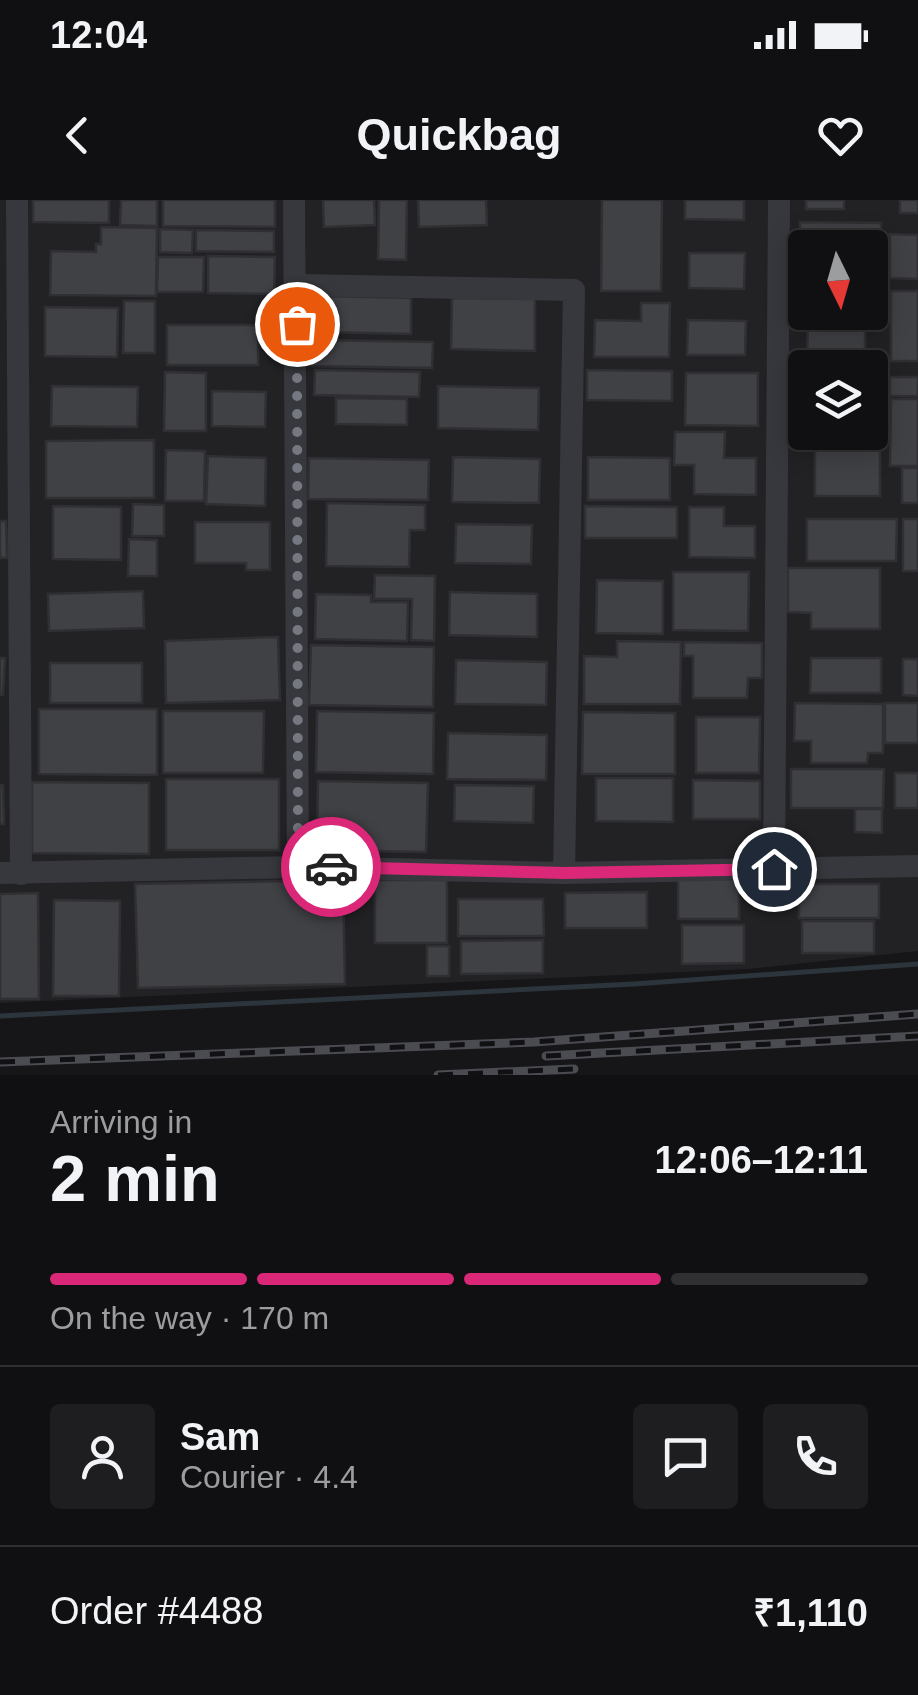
<!DOCTYPE html>
<meta charset="utf-8">
<style>
body{margin:0;font-family:Arial,sans-serif;background:#1e1e20;color:#f1f3f6;height:100vh;display:flex;flex-direction:column;font-size:38px;white-space:nowrap}
*{box-sizing:border-box;margin:0}
p{font-size:32px;color:#9c9d9f}
.icon{flex:none;width:55px;height:55px;fill:none;stroke:currentColor;stroke-width:2;stroke-linecap:round;stroke-linejoin:round}
.map{position:relative;height:875px;overflow:hidden}
.sheet{display:flex;flex-direction:column;background:#101012;flex:1}
.sheet>*{flex:none}
.needle{width:65px;rotate:175deg}
.controls{position:absolute;left:788px;top:30px;display:grid;gap:20px}
.controls a{display:grid;place-items:center;width:100px;height:100px;border-radius:10px;background:#101012;box-shadow:0 5px 25px #0003,0 0 0 2px #303032;font-size:50px}
.pin{position:absolute;display:grid;place-items:center;width:85px;height:85px;color:#fff;margin:-42px;border:5px solid #fff;border-radius:50%;box-shadow:0 2px 10px #0007}
.courier{position:absolute;display:grid;place-items:center;width:100px;height:100px;margin:-50px;border:8px solid #db2777;border-radius:50%;background:#fff;color:#222;box-shadow:0 2px 12px #0007}
.summary em{font-style:normal;font-weight:700}
.summary div{display:flex;flex-direction:column-reverse}
.summary{display:flex;align-items:center;justify-content:space-between;height:170px;padding:0 50px}
h1{font-size:65px;font-weight:700;line-height:75px}
.bar{display:grid;grid-template-columns:repeat(4,1fr);gap:15px 10px;align-content:center;height:120px;padding:0 50px}
.bar i{height:12px;border-radius:8px;background:#303032}
.bar .on{background:#db2777}
.bar p{grid-column:span 4}
.line{display:flex;align-items:center;gap:25px;padding:0 50px;border-top:2px solid #303032}
.line div{flex:1}
.round{display:grid;place-items:center;flex:none;width:105px;height:105px;border-radius:10px;background:#1e1e20}
.status{display:flex;justify-content:space-between;align-items:center;height:70px;padding:0 50px;background:#101012;direction:ltr}
.status svg{height:28px;fill:currentColor}
header{display:flex;justify-content:space-between;align-items:center;height:130px;padding:0 50px;background:#101012;font-size:45px;font-weight:700}
.map>svg:first-child{display:block}
</style>
<div class="status"><b>12:04</b><svg viewBox="0 0 49 12"><path d="M0 12V9h3v3zM5 12V6h3v6zM10 12V3h3v9zM15 12V0h3v12zM26 1h20v11H26zM47 4h2v5h-2z"/></svg></div>
<header><svg class="icon" aria-label="back" viewBox="0 0 24 24"><path d="M15 5l-7 7 7 7"/></svg>Quickbag<svg class="icon" aria-label="heart" viewBox="0 0 24 24"><path d="M12 20l-8-8c-3-5 5-10 8-4 3-6 11-1 8 4z"/></svg></header>
<div class="map">
<svg width="918" height="875" viewBox="0 0 918 875">
<rect width="100%" height="100%" fill="#161618"/>
<path fill="#222225" fill-rule="evenodd" d="M0,0h918v751l-170,18 -748,34zM805,48h65v64h-65zM805,168h65v64h-65z"/>
<g fill="none" stroke-linecap="round" stroke-linejoin="round">
<polyline stroke="#2c353c" stroke-width="5" points="0,816 634,784 918,764"/>
</g>
<g fill="#404145" stroke="#303034" stroke-width="2.5">
<polygon points="33,0 109,0 109,23 33,22"/>
<polygon points="121,0 157,0 157,26 120,25"/>
<polygon points="163,0 275,0 275,27 163,26"/>
<polygon points="323,0 374,0 375,25 324,27"/>
<polygon points="379,0 407,0 406,60 378,59"/>
<polygon points="418,0 486,0 487,25 419,27"/>
<polygon points="602,0 662,0 661,91 601,91"/>
<polygon points="685,0 744,0 744,20 685,19"/>
<rect x="806" y="0" width="38" height="9"/>
<rect x="900" y="0" width="18" height="13"/>
<polygon points="800,22 881,23 880,88 870,88 870,48 805,48 805,88 800,88"/>
<polygon points="101,27 157,28 156,96 50,95 51,51 96,52 96,44 101,44"/>
<polygon points="160,29 193,30 192,53 160,52"/>
<polygon points="196,30 274,31 274,52 196,51"/>
<polygon points="890,34 918,35 918,79 890,78"/>
<polygon points="689,53 745,53 744,89 689,88"/>
<polygon points="208,56 275,57 274,94 208,93"/>
<polygon points="158,57 204,57 203,92 157,92"/>
<rect x="891" y="91" width="27" height="70"/>
<polygon points="326,96 411,98 411,134 325,132"/>
<polygon points="452,98 535,99 535,151 451,149"/>
<polygon points="124,101 155,101 155,153 123,153"/>
<polygon points="641,103 670,103 669,157 594,157 595,120 641,121"/>
<polygon points="45,107 118,108 117,157 45,156"/>
<polygon points="808,119 865,120 865,157 807,157"/>
<polygon points="688,120 746,121 745,155 687,155"/>
<rect x="167" y="125" width="91" height="40"/>
<polygon points="311,140 433,142 432,168 311,166"/>
<polygon points="315,170 420,172 419,197 314,195"/>
<polygon points="587,170 672,171 672,201 587,200"/>
<polygon points="165,172 206,173 206,231 164,231"/>
<polygon points="686,173 758,173 758,226 685,225"/>
<rect x="890" y="177" width="28" height="19"/>
<polygon points="52,186 138,187 137,227 51,226"/>
<polygon points="438,186 539,188 538,230 438,228"/>
<rect x="795" y="186" width="10" height="37"/>
<polygon points="212,191 266,192 265,227 212,226"/>
<polygon points="336,198 407,199 407,225 336,224"/>
<polygon points="891,199 918,199 918,266 890,266"/>
<polygon points="675,232 725,232 724,258 756,258 756,295 694,294 694,265 674,265"/>
<polygon points="815,239 880,240 880,296 815,296"/>
<polygon points="154,240 154,298 46,298 46,241"/>
<polygon points="166,250 205,251 204,301 165,301"/>
<polygon points="208,256 266,258 265,306 206,304"/>
<polygon points="453,257 540,259 539,303 452,302"/>
<polygon points="588,257 670,258 670,300 588,300"/>
<polygon points="309,258 429,260 428,300 308,299"/>
<rect x="902" y="268" width="16" height="35"/>
<polygon points="327,303 425,305 425,330 410,330 409,367 326,366"/>
<polygon points="133,304 164,305 164,336 132,336"/>
<polygon points="53,306 121,307 121,360 53,359"/>
<polygon points="585,306 677,307 677,338 585,338"/>
<polygon points="689,307 724,307 724,326 755,326 755,358 689,357"/>
<polygon points="807,319 897,319 896,361 807,361"/>
<rect x="903" y="319" width="15" height="52"/>
<polygon points="0,321 6,321 7,358 0,358"/>
<polygon points="195,322 270,322 270,370 246,370 246,363 195,363"/>
<polygon points="456,324 532,325 531,364 455,363"/>
<polygon points="129,339 157,340 157,376 128,376"/>
<polygon points="788,368 880,368 880,429 811,429 811,413 788,412"/>
<polygon points="673,372 749,372 748,431 673,430"/>
<polygon points="375,375 435,376 434,441 411,440 412,399 374,399"/>
<polygon points="597,380 663,381 663,434 596,433"/>
<polygon points="143,391 144,428 49,431 48,394"/>
<polygon points="450,392 537,394 537,437 449,435"/>
<polygon points="316,394 371,395 371,402 408,402 407,441 315,439"/>
<polygon points="278,437 280,500 166,503 165,441"/>
<polygon points="617,441 681,442 680,504 584,504 584,456 617,457"/>
<polygon points="684,442 762,443 762,478 748,478 747,498 693,498 693,456 684,456"/>
<polygon points="311,445 434,447 433,507 309,505"/>
<polygon points="0,458 5,458 3,495 0,495"/>
<polygon points="811,458 881,458 881,493 810,493"/>
<polygon points="903,459 918,459 918,496 903,495"/>
<polygon points="456,460 547,462 546,505 455,504"/>
<rect x="50" y="463" width="92" height="40"/>
<polygon points="795,503 883,504 883,553 868,553 867,563 811,563 811,541 794,541"/>
<rect x="885" y="503" width="33" height="40"/>
<polygon points="39,509 157,509 157,575 39,574"/>
<polygon points="163,511 264,511 263,573 163,573"/>
<polygon points="317,511 434,513 433,574 316,572"/>
<polygon points="583,512 675,513 675,574 582,574"/>
<polygon points="696,517 760,517 759,573 696,573"/>
<polygon points="448,533 547,535 546,580 447,579"/>
<polygon points="791,569 884,569 883,608 791,608"/>
<rect x="895" y="573" width="23" height="35"/>
<polygon points="596,578 673,578 673,622 596,621"/>
<rect x="166" y="579" width="113" height="71"/>
<polygon points="693,580 760,581 760,619 693,619"/>
<polygon points="318,581 428,583 426,652 317,650"/>
<polygon points="32,582 149,583 149,654 32,653"/>
<polygon points="0,585 3,585 4,624 0,624"/>
<polygon points="455,585 534,586 533,623 454,621"/>
<polygon points="855,609 882,609 882,633 855,632"/>
<rect x="678" y="678" width="61" height="41"/>
<polygon points="343,680 345,784 138,788 135,684"/>
<rect x="375" y="680" width="72" height="63"/>
<rect x="799" y="684" width="80" height="34"/>
<polygon points="647,692 647,728 565,728 565,693"/>
<polygon points="38,693 39,799 0,799 0,694"/>
<polygon points="458,699 543,699 544,736 458,736"/>
<polygon points="54,700 120,701 119,796 53,796"/>
<rect x="802" y="721" width="72" height="32"/>
<polygon points="682,725 744,725 744,763 682,764"/>
<polygon points="543,740 543,773 461,774 461,741"/>
<rect x="427" y="746" width="22" height="30"/>
</g>
<g fill="none" stroke-linecap="round" stroke-linejoin="round">
<g stroke="#37383d" stroke-width="22">
<polyline points="17,0 21,674"/>
<polyline points="294,0 298,667"/>
<polyline points="297,85 574,90 564,673"/>
<polyline points="774,669 779,0"/>
<polyline points="0,673 298,667 564,673 918,666"/>
</g>
<g stroke="#4a4c52" stroke-width="9">
<g id="rail">
<polyline points="546,856 918,836"/>
<polyline points="0,862 534,842 918,814"/>
<polyline points="438,875 574,869"/>
</g>
</g>
<use href="#rail" stroke="#111113" stroke-width="5" stroke-dasharray="15" stroke-linecap="butt"/>
</g>
<g fill="none" stroke-linecap="round" stroke-linejoin="round">
<polyline stroke="#757880" stroke-width="10" stroke-dasharray="0 18" points="297,124 298,666 331,667"/>
<polyline stroke="#db2777" stroke-width="12" points="331,667 564,673 774,669"/>
</g>
</svg>
<div class="controls">
<a><svg class="needle" viewBox="-14 -14 28 28"><path d="M0-13l5 13h-10z" fill="#e53935"/><path d="M0 13l5-13h-10z" fill="#9c9d9f"/></svg></a>
<a><svg class="icon" aria-label="layers" viewBox="0 0 24 24"><path d="M12 4l9 5-9 5-9-5zM3 14l9 5 9-5"/></svg></a>
</div>
<div class="pin" style="left:297px;top:124px;background:#ea580c"><svg class="icon" aria-label="bag" viewBox="0 0 24 24"><path d="M5 8h14l-1 12H6zM9 8a3 3 0 0 1 6 0"/></svg></div>
<div class="pin" style="left:774px;top:669px;background:#1f2937"><svg class="icon" aria-label="home" viewBox="0 0 24 24"><path d="M3 11l9-7 9 7M6 9v11h12V9"/></svg></div>
<div class="courier" style="left:331px;top:667px"><svg class="icon" aria-label="car" viewBox="0 0 24 24"><path d="M5 17H2v-5l4-1 3-4h7l3 4 3 1v5h-3M9 17h6M6 11h13"/><circle cx="7" cy="17" r="2"/><circle cx="17" cy="17" r="2"/></svg></div>
</div>
<section class="sheet">
<div class="summary"><div><h1>2 min</h1><p>Arriving in</p></div><em>12:06–12:11</em></div>
<div class="bar"><i class="on"></i><i class="on"></i><i class="on"></i><i></i><p>On the way · 170 m</p></div>
<div class="line" style="height:180px"><a class="round"><svg class="icon" aria-label="person" viewBox="0 0 24 24"><circle cx="12" cy="8" r="4"/><path d="M4 21q1-7 8-7t8 7"/></svg></a><div><b>Sam</b><p>Courier · 4.4</p></div><a class="round"><svg class="icon" aria-label="chat" viewBox="0 0 24 24"><path d="M4 5h16v11H9l-5 4z"/></svg></a><a class="round"><svg class="icon" aria-label="phone" viewBox="0 0 24 24"><path d="M5 4h4l2 5-3 2q2 4 5 5l2-3 5 2v4C11 20 4 13 5 4z"/></svg></a></div>
<div class="line" style="height:130px"><div>Order #4488</div><b>₹1,110</b></div>
</section>
